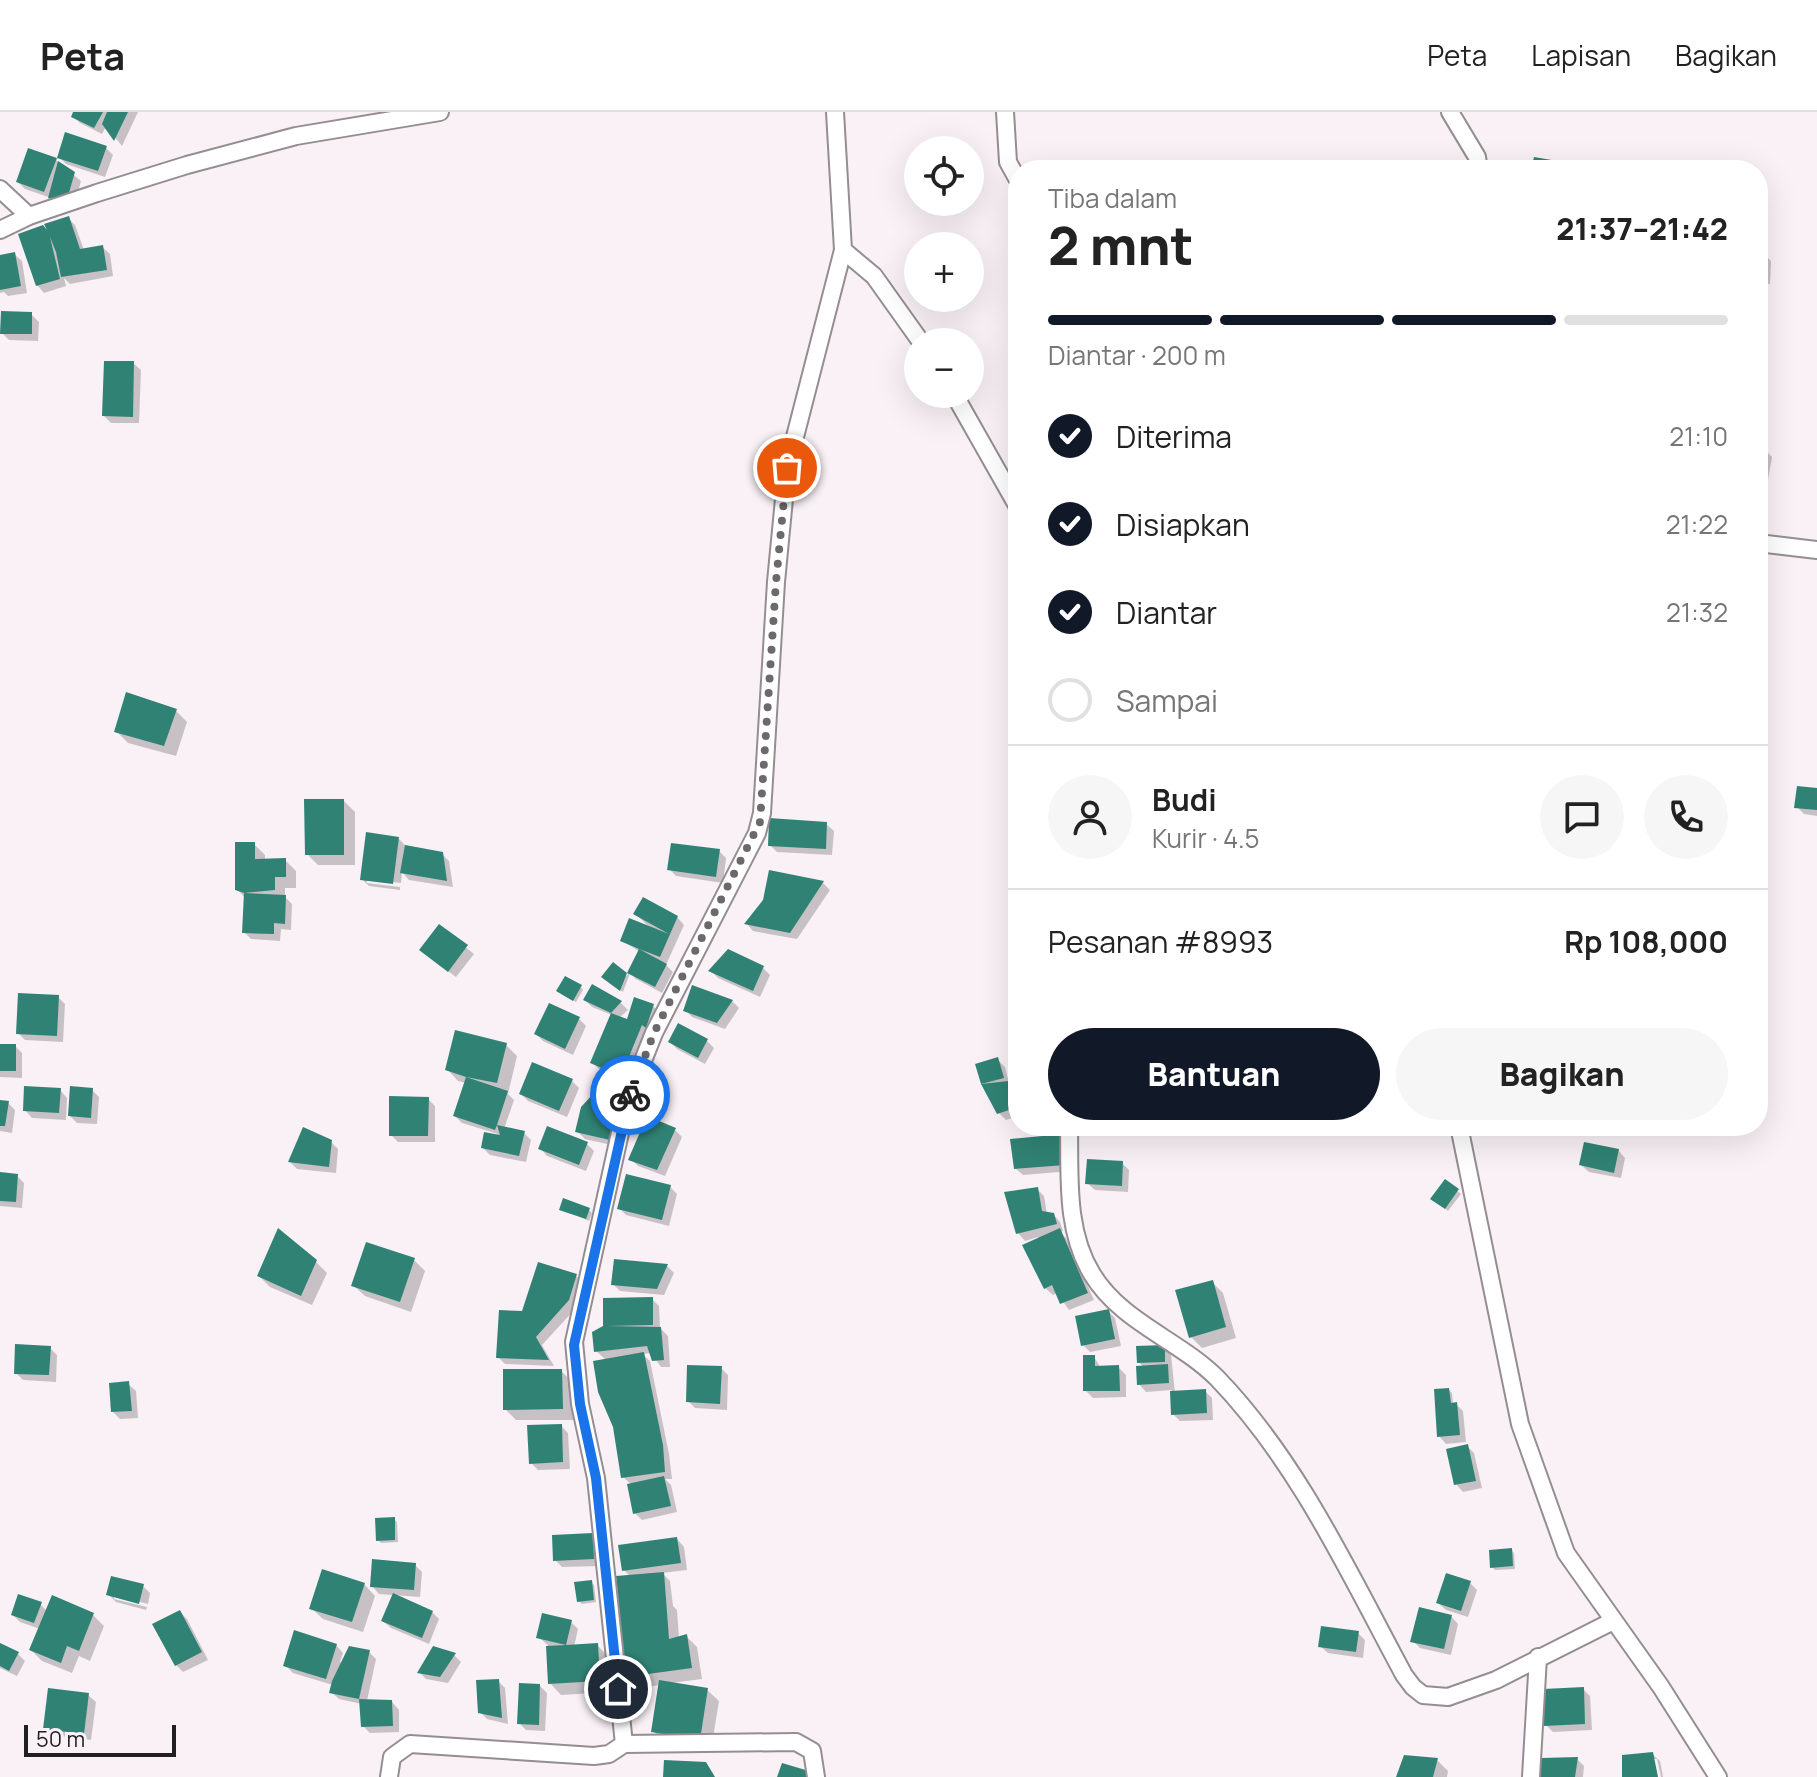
<!DOCTYPE html>
<html lang="id">
<meta charset="utf-8">
<style>
body{margin:0;font-family:Manrope,sans-serif;background:#f6f6f6;color:#222;height:100vh;display:flex;flex-direction:column;font-size:30px;white-space:nowrap}
*{box-sizing:border-box;margin:0}
p{font-size:26px;color:#767676}
.icon{flex:none;width:44px;height:44px;fill:none;stroke:currentColor;stroke-width:2;stroke-linecap:round;stroke-linejoin:round}
.map{position:relative;flex:1;overflow:hidden}
.drawer{position:absolute;left:1008px;top:48px;width:760px;height:976px;display:flex;flex-direction:column;background:#fff;border-radius:32px;box-shadow:0 8px 32px #0002}
.drawer>*{flex:none}
.tools{position:absolute;left:904px;top:24px;display:grid;gap:16px}
.tools a{display:grid;place-items:center;width:80px;height:80px;border-radius:50%;background:#fff;box-shadow:0 8px 32px #0002;font-size:40px}
.scale{position:absolute;left:24px;bottom:20px;width:152px;box-sizing:border-box;padding-left:8px;border:4px solid #221f21;border-top:0;font-size:22px;line-height:28px;white-space:nowrap;color:#221f21;-webkit-text-stroke:6px #f9f1f6;paint-order:stroke}
.pin{position:absolute;display:grid;place-items:center;width:68px;height:68px;color:#fff;margin:-34px;border:4px solid #fff;border-radius:50%;box-shadow:0 2px 8px #0007}
.courier{position:absolute;display:grid;place-items:center;width:80px;height:80px;margin:-40px;border:6px solid #1a73e8;border-radius:50%;background:#fff;color:#222;box-shadow:0 2px 10px #0007}
.overview em{font-style:normal;font-weight:800}
.overview div{display:flex;flex-direction:column-reverse}
.overview{display:flex;align-items:center;justify-content:space-between;height:136px;padding:0 40px}
h1{font-size:52px;font-weight:800;line-height:60px}
.bar{display:grid;grid-template-columns:repeat(4,1fr);gap:12px 8px;align-content:center;height:96px;padding:0 40px}
.bar i{height:10px;border-radius:6px;background:#e0e0e0}
.bar .selected{background:#111827}
.bar p{grid-column:span 4}
.line{display:flex;align-items:center;gap:20px;padding:0 40px;border-top:2px solid #e0e0e0}
.line div{flex:1}
.round{display:grid;place-items:center;flex:none;width:84px;height:84px;border-radius:42px;background:#f6f6f6}
ol{padding:0 40px;list-style:none}
li{display:flex;align-items:center;gap:24px;height:88px}
li p{margin-inline-start:auto}
li .icon{padding:8px;border-radius:50%;background:#111827;color:#fff;stroke-width:4}
li:last-child{color:#767676}
li i{width:44px;height:44px;border:4px solid #e0e0e0;border-radius:50%}
.action{display:flex;gap:16px;margin-top:auto;padding:16px 40px}
.action a{flex:1;height:92px;border-radius:48px;background:#111827;color:#fff;font-size:32px;font-weight:800;line-height:92px;text-align:center}
.action a+a{background:#f6f6f6;color:#222}
header{display:flex;align-items:center;gap:48px;box-sizing:border-box;height:112px;padding:0 40px;background:#fff;border-bottom:2px solid #e0e0e0}
header strong{font-size:38px}
nav{display:flex;gap:44px;margin-inline-start:auto;font-size:28px}
.map>svg:first-child{display:block}
</style>
<header>
<strong>Peta</strong>
<nav><a>Peta</a><a>Lapisan</a><a>Bagikan</a></nav>
</header>
<div class="map">
<svg width="1817" height="1665" viewBox="0 0 1817 1665">
<rect width="100%" height="100%" fill="#f9f1f6"/>
<g fill="#0003">
<polygon points="75,0 138,0 122,34 106,14 102,22 80,11 73,4"/>
<polygon points="106,36 113,43 105,65 66,52 59,45"/>
<polygon points="56,48 81,69 73,97 57,92 51,86 25,77 18,70"/>
<polygon points="68,106 75,113 84,138 102,135 110,142 113,164 70,172 64,166 66,174 44,181 37,173 20,123 52,125"/>
<polygon points="1758,141 1764,142 1771,149 1770,172 1758,172"/>
<polygon points="14,142 22,149 27,181 8,184 4,180 0,181 0,145"/>
<polygon points="31,202 39,210 38,229 9,228 2,221"/>
<polygon points="133,251 141,258 139,311 111,311 104,304"/>
<polygon points="1758,336 1765,338 1772,345 1768,368 1758,366"/>
<polygon points="176,599 187,610 176,644 128,631 116,619"/>
<polygon points="1817,678 1817,704 1804,702 1797,695"/>
<polygon points="344,689 355,700 355,753 318,753 307,742"/>
<polygon points="826,712 834,719 832,743 777,740 770,733"/>
<polygon points="399,727 406,734 442,742 449,749 453,775 409,768 402,760 401,771 367,767 367,771 400,775 400,778 369,774 362,767"/>
<polygon points="254,732 265,743 265,748 285,748 296,759 296,776 285,776 285,785 292,792 291,818 281,817 280,829 251,827 244,820 245,786 237,777"/>
<polygon points="719,739 726,746 723,771 676,764 669,757"/>
<polygon points="771,761 823,771 830,778 797,827 753,819 747,812 765,789"/>
<polygon points="636,802 677,805 684,813 666,853 673,860 662,881 636,867 630,861 623,880 607,868 613,853 627,864 640,840 623,829 649,815"/>
<polygon points="440,815 474,842 456,865 429,845"/>
<polygon points="763,856 770,863 760,885 718,866 711,859"/>
<polygon points="581,875 583,878 576,890 561,882"/>
<polygon points="593,875 621,891 628,898 619,906 628,910 653,894 660,901 628,969 599,957 592,950 612,903 592,895 585,888"/>
<polygon points="58,885 65,892 63,930 25,928 18,921"/>
<polygon points="732,889 739,896 725,917 692,905 685,898"/>
<polygon points="579,907 586,914 573,943 543,929 536,922"/>
<polygon points="707,929 714,936 705,952 677,937 670,930"/>
<polygon points="506,933 517,944 508,982 514,988 504,1017 524,1021 531,1028 526,1050 490,1043 483,1036 498,1022 462,1011 455,1004 466,971 458,969 447,957"/>
<polygon points="0,934 15,934 22,941 22,966 0,965"/>
<polygon points="998,948 1005,955 1009,971 1018,970 1018,1004 1006,1008 999,1001 983,972 978,953"/>
<polygon points="533,952 572,969 579,976 567,1005 528,989 521,982"/>
<polygon points="60,978 67,986 66,1008 32,1006 25,998"/>
<polygon points="92,978 99,985 97,1012 77,1011 70,1004"/>
<polygon points="428,987 435,994 435,1030 398,1030 391,1023"/>
<polygon points="618,987 625,994 616,1034 585,1027 578,1020"/>
<polygon points="0,990 8,991 15,998 12,1021 0,1019"/>
<polygon points="1095,1014 1129,1014 1129,1019 1099,1018"/>
<polygon points="675,1018 682,1025 665,1064 638,1054 631,1047"/>
<polygon points="1062,1025 1071,1059 1023,1063 1015,1056"/>
<polygon points="331,1030 338,1037 336,1061 297,1057 290,1050"/>
<polygon points="587,1032 594,1039 586,1059 547,1044 540,1036"/>
<polygon points="1618,1038 1625,1046 1621,1066 1589,1060 1581,1053"/>
<polygon points="1122,1051 1129,1058 1128,1080 1095,1078 1087,1071"/>
<polygon points="0,1062 17,1064 24,1071 22,1096 0,1094"/>
<polygon points="1445,1070 1461,1082 1448,1099 1436,1089"/>
<polygon points="670,1075 677,1082 669,1114 626,1103 619,1096"/>
<polygon points="1037,1077 1044,1084 1047,1102 1053,1102 1060,1110 1063,1119 1060,1120 1066,1126 1094,1188 1069,1198 1057,1181 1053,1183 1045,1176 1038,1125 1025,1129 1018,1121"/>
<polygon points="562,1097 589,1098 592,1101 589,1109"/>
<polygon points="414,1148 425,1159 411,1200 365,1184 353,1173"/>
<polygon points="315,1149 327,1161 312,1193 270,1175 259,1164"/>
<polygon points="615,1149 667,1154 674,1161 664,1183 620,1179 613,1172"/>
<polygon points="576,1164 583,1171 576,1196 542,1233 554,1254 505,1252 498,1245 523,1201"/>
<polygon points="1212,1170 1223,1181 1236,1226 1202,1236 1191,1225"/>
<polygon points="652,1187 659,1194 660,1216 668,1224 670,1255 661,1255 651,1241 642,1242 650,1249 669,1342 672,1367 665,1367 671,1373 677,1400 642,1408 635,1401 632,1373 623,1365 606,1248 596,1239 594,1221"/>
<polygon points="1108,1199 1115,1206 1121,1234 1090,1240 1083,1233"/>
<polygon points="1164,1235 1171,1243 1175,1281 1205,1279 1212,1286 1213,1308 1180,1309 1173,1302 1172,1278 1146,1280 1139,1272 1144,1256 1139,1250"/>
<polygon points="50,1236 57,1243 56,1270 23,1268 16,1261"/>
<polygon points="1094,1245 1101,1256 1118,1255 1126,1263 1126,1285 1093,1286 1085,1278"/>
<polygon points="721,1256 728,1263 727,1298 695,1296 688,1289"/>
<polygon points="561,1259 573,1270 573,1308 516,1308 505,1297"/>
<polygon points="128,1272 136,1279 138,1306 120,1307 113,1300"/>
<polygon points="1449,1278 1452,1281 1453,1292 1456,1292 1463,1299 1466,1330 1446,1332 1439,1324"/>
<polygon points="561,1314 568,1321 570,1357 538,1358 531,1351"/>
<polygon points="1467,1334 1474,1341 1482,1376 1463,1380 1456,1372"/>
<polygon points="394,1407 397,1410 398,1430 381,1431 378,1428"/>
<polygon points="592,1423 599,1430 600,1454 562,1455 555,1448"/>
<polygon points="677,1427 684,1435 687,1458 662,1461 670,1469 673,1494 677,1498 679,1526 686,1524 697,1535 702,1567 671,1571 707,1578 719,1589 711,1638 665,1630 653,1619 661,1573 639,1576 628,1564 631,1465 624,1458"/>
<polygon points="1511,1438 1514,1441 1515,1457 1495,1458 1492,1455"/>
<polygon points="415,1453 422,1460 420,1485 379,1482 372,1474"/>
<polygon points="591,1470 594,1473 596,1490 582,1492 579,1489"/>
<polygon points="1470,1471 1477,1478 1468,1505 1446,1498 1438,1491"/>
<polygon points="364,1472 375,1484 363,1520 323,1507 311,1496"/>
<polygon points="143,1474 150,1481 148,1492 114,1483 114,1487 147,1495 146,1498 116,1490 109,1483"/>
<polygon points="40,1492 47,1499 93,1503 104,1514 90,1549 79,1544 72,1561 42,1549 31,1538 40,1517 20,1510 13,1503"/>
<polygon points="180,1500 187,1507 208,1548 183,1560 176,1553"/>
<polygon points="432,1500 439,1507 429,1532 391,1516 383,1509"/>
<polygon points="1451,1504 1458,1512 1451,1543 1420,1536 1413,1529"/>
<polygon points="571,1510 578,1517 574,1535 597,1533 609,1545 611,1580 561,1583 550,1571 548,1533 538,1525"/>
<polygon points="1358,1521 1365,1528 1363,1546 1328,1541 1320,1534"/>
<polygon points="0,1533 18,1542 25,1549 17,1564 0,1556"/>
<polygon points="336,1533 343,1541 340,1550 343,1551 369,1540 376,1547 367,1589 392,1590 399,1598 399,1620 370,1621 363,1614 362,1592 339,1587 331,1580 333,1573 293,1561 286,1554"/>
<polygon points="454,1543 461,1550 448,1571 426,1567 419,1560"/>
<polygon points="498,1569 505,1576 508,1612 487,1607 480,1600"/>
<polygon points="540,1574 547,1581 545,1619 526,1618 519,1611"/>
<polygon points="1583,1577 1590,1584 1592,1618 1553,1620 1546,1613"/>
<polygon points="88,1583 96,1590 91,1628 52,1623 45,1616"/>
<polygon points="1652,1642 1660,1649 1663,1665 1661,1665 1657,1647 1652,1647 1656,1665 1624,1665"/>
<polygon points="1577,1647 1584,1654 1583,1665 1543,1665"/>
<polygon points="1437,1648 1448,1659 1447,1665 1398,1665"/>
</g>
<g fill="#308374">
<polygon points="73,0 103,0 94,16 71,5"/>
<polygon points="107,0 128,0 114,29 102,12"/>
<polygon points="65,20 107,34 98,59 57,46"/>
<polygon points="28,36 57,46 44,80 16,70"/>
<polygon points="1534,45 1581,53 1580,58 1531,58"/>
<polygon points="58,49 75,60 66,91 48,86"/>
<polygon points="69,104 80,137 103,133 107,158 61,165 56,140 50,125 60,167 36,174 18,122 43,113 47,118 44,112"/>
<polygon points="1758,139 1765,140 1763,166 1758,166"/>
<polygon points="15,140 21,174 0,178 0,143"/>
<polygon points="1,199 32,200 32,222 0,222"/>
<polygon points="104,249 134,249 133,305 102,304"/>
<polygon points="1758,334 1766,336 1762,362 1758,361"/>
<polygon points="126,580 177,597 164,634 114,620"/>
<polygon points="1797,674 1817,676 1817,698 1794,696"/>
<polygon points="304,687 344,687 344,743 305,743"/>
<polygon points="769,706 827,710 826,737 768,734"/>
<polygon points="366,720 399,725 393,772 360,768"/>
<polygon points="235,730 255,730 255,747 286,746 286,765 275,765 275,778 244,781 286,783 285,812 274,811 274,822 242,821 244,781 235,778"/>
<polygon points="671,731 720,737 716,765 667,758"/>
<polygon points="405,733 443,740 447,769 400,761"/>
<polygon points="769,758 824,769 790,821 744,812 763,788"/>
<polygon points="643,785 678,804 660,845 639,837 667,852 655,875 627,861 639,837 620,829 629,806 669,822 633,802"/>
<polygon points="439,812 468,833 448,860 419,838"/>
<polygon points="728,837 764,854 753,879 708,859"/>
<polygon points="613,850 627,861 620,879 601,865"/>
<polygon points="565,864 582,873 573,889 556,879"/>
<polygon points="592,872 622,889 611,901 583,888"/>
<polygon points="692,873 733,888 717,911 683,899"/>
<polygon points="18,881 59,883 57,924 16,922"/>
<polygon points="634,885 654,892 646,916 642,913 621,964 590,951 611,901 627,907"/>
<polygon points="549,891 580,905 565,937 534,922"/>
<polygon points="678,911 708,927 698,946 668,930"/>
<polygon points="455,918 507,931 497,971 466,965 445,958"/>
<rect x="0" y="932" width="16" height="27"/>
<polygon points="998,945 1004,966 981,972 975,952"/>
<polygon points="532,950 573,967 559,999 519,982"/>
<polygon points="466,965 508,979 497,1013 525,1019 519,1044 481,1036 484,1020 500,1023 497,1013 495,1018 453,1004"/>
<polygon points="1018,968 1018,995 997,1002 981,972"/>
<polygon points="24,974 61,976 59,1001 23,999"/>
<polygon points="70,974 93,976 91,1006 68,1004"/>
<polygon points="595,980 619,985 610,1028 575,1020 581,995"/>
<polygon points="389,984 429,985 428,1024 389,1024"/>
<polygon points="0,988 9,989 5,1014 0,1014"/>
<polygon points="647,1004 676,1016 657,1058 628,1048"/>
<polygon points="547,1014 588,1030 579,1053 538,1037"/>
<polygon points="303,1015 332,1028 329,1055 288,1050"/>
<polygon points="1063,1022 1065,1053 1014,1057 1010,1027"/>
<polygon points="1584,1030 1619,1037 1614,1061 1579,1053"/>
<polygon points="1087,1047 1123,1049 1122,1074 1085,1072"/>
<polygon points="0,1060 18,1062 16,1090 0,1089"/>
<polygon points="626,1062 671,1073 662,1108 617,1097"/>
<polygon points="1445,1067 1459,1077 1445,1097 1430,1087"/>
<polygon points="1038,1075 1042,1099 1054,1101 1057,1112 1016,1122 1004,1080"/>
<polygon points="563,1086 590,1096 586,1107 559,1098"/>
<polygon points="278,1116 317,1148 301,1184 257,1164"/>
<polygon points="1060,1116 1088,1181 1060,1192 1052,1173 1044,1177 1022,1133"/>
<polygon points="366,1130 415,1146 400,1190 351,1174"/>
<polygon points="614,1147 668,1152 657,1177 611,1173"/>
<polygon points="538,1150 577,1162 569,1188 536,1225 549,1248 496,1246 499,1198 522,1199"/>
<polygon points="1213,1168 1226,1215 1189,1226 1175,1178"/>
<polygon points="653,1185 653,1213 608,1214 661,1215 664,1248 652,1249 647,1234 594,1240 592,1220 603,1214 603,1186"/>
<polygon points="1109,1197 1115,1227 1081,1234 1075,1204"/>
<polygon points="15,1232 51,1234 49,1263 14,1262"/>
<polygon points="1165,1233 1165,1250 1137,1251 1136,1234"/>
<polygon points="644,1240 663,1333 665,1360 621,1366 613,1315 598,1280 593,1249"/>
<polygon points="1083,1243 1095,1243 1095,1254 1119,1253 1120,1279 1083,1279"/>
<polygon points="1168,1252 1169,1271 1137,1273 1136,1254"/>
<polygon points="687,1253 722,1254 720,1292 686,1290"/>
<polygon points="503,1257 562,1257 563,1297 503,1298"/>
<polygon points="129,1269 132,1299 111,1300 109,1271"/>
<polygon points="1449,1276 1451,1291 1457,1290 1460,1323 1437,1325 1434,1277"/>
<polygon points="1206,1277 1207,1301 1171,1303 1170,1279"/>
<polygon points="562,1312 563,1350 529,1352 527,1313"/>
<polygon points="1468,1332 1476,1369 1454,1373 1446,1337"/>
<polygon points="664,1364 671,1394 633,1402 627,1372"/>
<polygon points="395,1405 395,1428 376,1429 375,1406"/>
<polygon points="593,1421 594,1447 553,1449 552,1423"/>
<polygon points="677,1425 681,1451 622,1459 618,1433"/>
<polygon points="1512,1436 1513,1454 1490,1456 1489,1438"/>
<polygon points="372,1447 416,1451 414,1478 370,1475"/>
<polygon points="322,1457 365,1471 352,1510 309,1497"/>
<polygon points="664,1460 669,1527 687,1522 692,1556 626,1565 616,1464"/>
<polygon points="1446,1461 1471,1469 1461,1499 1436,1491"/>
<polygon points="111,1464 144,1472 139,1492 106,1483"/>
<polygon points="592,1468 594,1488 577,1490 574,1470"/>
<polygon points="393,1481 433,1499 422,1526 381,1509"/>
<polygon points="18,1482 42,1490 34,1511 11,1503"/>
<polygon points="52,1483 94,1501 79,1539 67,1534 61,1551 29,1538"/>
<polygon points="1419,1495 1452,1503 1444,1537 1410,1530"/>
<polygon points="180,1498 202,1540 175,1554 152,1512"/>
<polygon points="542,1501 572,1508 566,1533 598,1531 600,1569 548,1572 546,1534 566,1533 536,1526"/>
<polygon points="1321,1514 1359,1519 1356,1540 1318,1535"/>
<polygon points="294,1518 337,1532 326,1567 283,1554"/>
<polygon points="0,1531 19,1540 9,1559 0,1554"/>
<polygon points="349,1534 370,1538 359,1587 329,1581 332,1569"/>
<polygon points="433,1534 456,1541 440,1565 417,1561"/>
<polygon points="499,1567 502,1606 478,1601 476,1568"/>
<polygon points="659,1568 708,1576 700,1628 651,1620"/>
<polygon points="519,1571 540,1572 539,1613 517,1612"/>
<polygon points="1584,1575 1585,1612 1544,1614 1543,1577"/>
<polygon points="48,1576 89,1581 84,1622 43,1617"/>
<polygon points="359,1587 392,1588 393,1614 361,1615"/>
<polygon points="1653,1640 1658,1665 1622,1665 1622,1643"/>
<polygon points="1404,1643 1438,1646 1433,1665 1396,1665"/>
<polygon points="1578,1645 1575,1665 1541,1665 1541,1646"/>
<polygon points="664,1648 706,1650 715,1665 663,1665"/>
<polygon points="782,1651 809,1659 810,1665 777,1665"/>
</g>
<g fill="none" stroke-linecap="round" stroke-linejoin="round">
<g stroke="#948d91" stroke-width="20">
<g id="minor">
<polyline points="1005,0 1008,50 1018,68"/>
<polyline points="1450,0 1477,45 1479,58"/>
<polyline points="0,77 29,104"/>
<polyline points="0,118 29,104 97,81 187,53 296,24 440,0"/>
<polyline points="843,138 874,164 921,230"/>
<polyline points="954,282 1018,395"/>
<polyline points="1758,431 1817,438"/>
<path d="M1069,1014c1,49 -4,104 23,148 29,48 87,66 125,104 81,84 132,195 187,297l9,12 10,8 25,2 48,-17 117,-59"/>
<polyline points="1459,1014 1520,1312 1566,1441 1661,1575 1718,1665"/>
<polyline points="624,1632 596,1366 580,1292 574,1230 627,989 654,921 757,721 762,701 776,470 787,356 843,138 835,0"/>
<polyline points="389,1665 392,1645 410,1632 594,1644 609,1642 624,1632 796,1630 812,1639 816,1665"/>
<polyline points="1531,1665 1538,1545"/>
</g>
</g>
<use href="#minor" stroke="#fff" stroke-width="16"/>
</g>
<g fill="none" stroke-linecap="round" stroke-linejoin="round">
<polyline stroke="#6d686c" stroke-width="8" stroke-dasharray="0 14.4" points="630,983 654,921 760,710 776,470 787,356"/>
<polyline stroke="#1a73e8" stroke-width="10" points="618,1577 596,1366 580,1292 574,1233 630,983"/>
</g>
</svg>
<div class="tools">
<a><svg class="icon" aria-label="locate" viewBox="0 0 24 24"><circle cx="12" cy="12" r="6"/><path d="M12 2v4M12 18v4M2 12h4M18 12h4"/></svg></a>
<a>+</a>
<a>−</a>
</div>
<div class="scale">50 m</div>
<div class="pin" style="left:787px;top:356px;background:#ea580c"><svg class="icon" aria-label="bag" viewBox="0 0 24 24"><path d="M5 8h14l-1 12H6zM9 8a3 3 0 0 1 6 0"/></svg></div>
<div class="pin" style="left:618px;top:1577px;background:#1f2937"><svg class="icon" aria-label="home" viewBox="0 0 24 24"><path d="M3 11l9-7 9 7M6 9v11h12V9"/></svg></div>
<div class="courier" style="left:630px;top:983px"><svg class="icon" aria-label="bike" viewBox="0 0 24 24"><circle cx="6" cy="16" r="4"/><circle cx="18" cy="16" r="4"/><path d="M6 16l4-8h5l3 8M10 8l3 8H6M13 5h3"/></svg></div>
<section class="drawer">
<div class="overview"><div><h1>2 mnt</h1><p>Tiba dalam</p></div><em>21:37–21:42</em></div>
<div class="bar"><i class="selected"></i><i class="selected"></i><i class="selected"></i><i></i><p>Diantar · 200 m</p></div>
<ol>
<li><svg class="icon" aria-label="check" viewBox="0 0 24 24"><path d="M5 12l5 5 9-10"/></svg>Diterima<p>21:10</p></li>
<li><svg class="icon" aria-label="check" viewBox="0 0 24 24"><path d="M5 12l5 5 9-10"/></svg>Disiapkan<p>21:22</p></li>
<li><svg class="icon" aria-label="check" viewBox="0 0 24 24"><path d="M5 12l5 5 9-10"/></svg>Diantar<p>21:32</p></li>
<li><i></i>Sampai</li>
</ol>
<div class="line" style="height:144px"><a class="round"><svg class="icon" aria-label="person" viewBox="0 0 24 24"><circle cx="12" cy="8" r="4"/><path d="M4 21q1-7 8-7t8 7"/></svg></a><div><b>Budi</b><p>Kurir · 4.5</p></div><a class="round"><svg class="icon" aria-label="chat" viewBox="0 0 24 24"><path d="M4 5h16v11H9l-5 4z"/></svg></a><a class="round"><svg class="icon" aria-label="phone" viewBox="0 0 24 24"><path d="M5 4h4l2 5-3 2q2 4 5 5l2-3 5 2v4C11 20 4 13 5 4z"/></svg></a></div>
<div class="line" style="height:104px"><div>Pesanan #8993</div><b>Rp 108,000</b></div>
<div class="action"><a>Bantuan</a><a>Bagikan</a></div>
</section>
</div>
